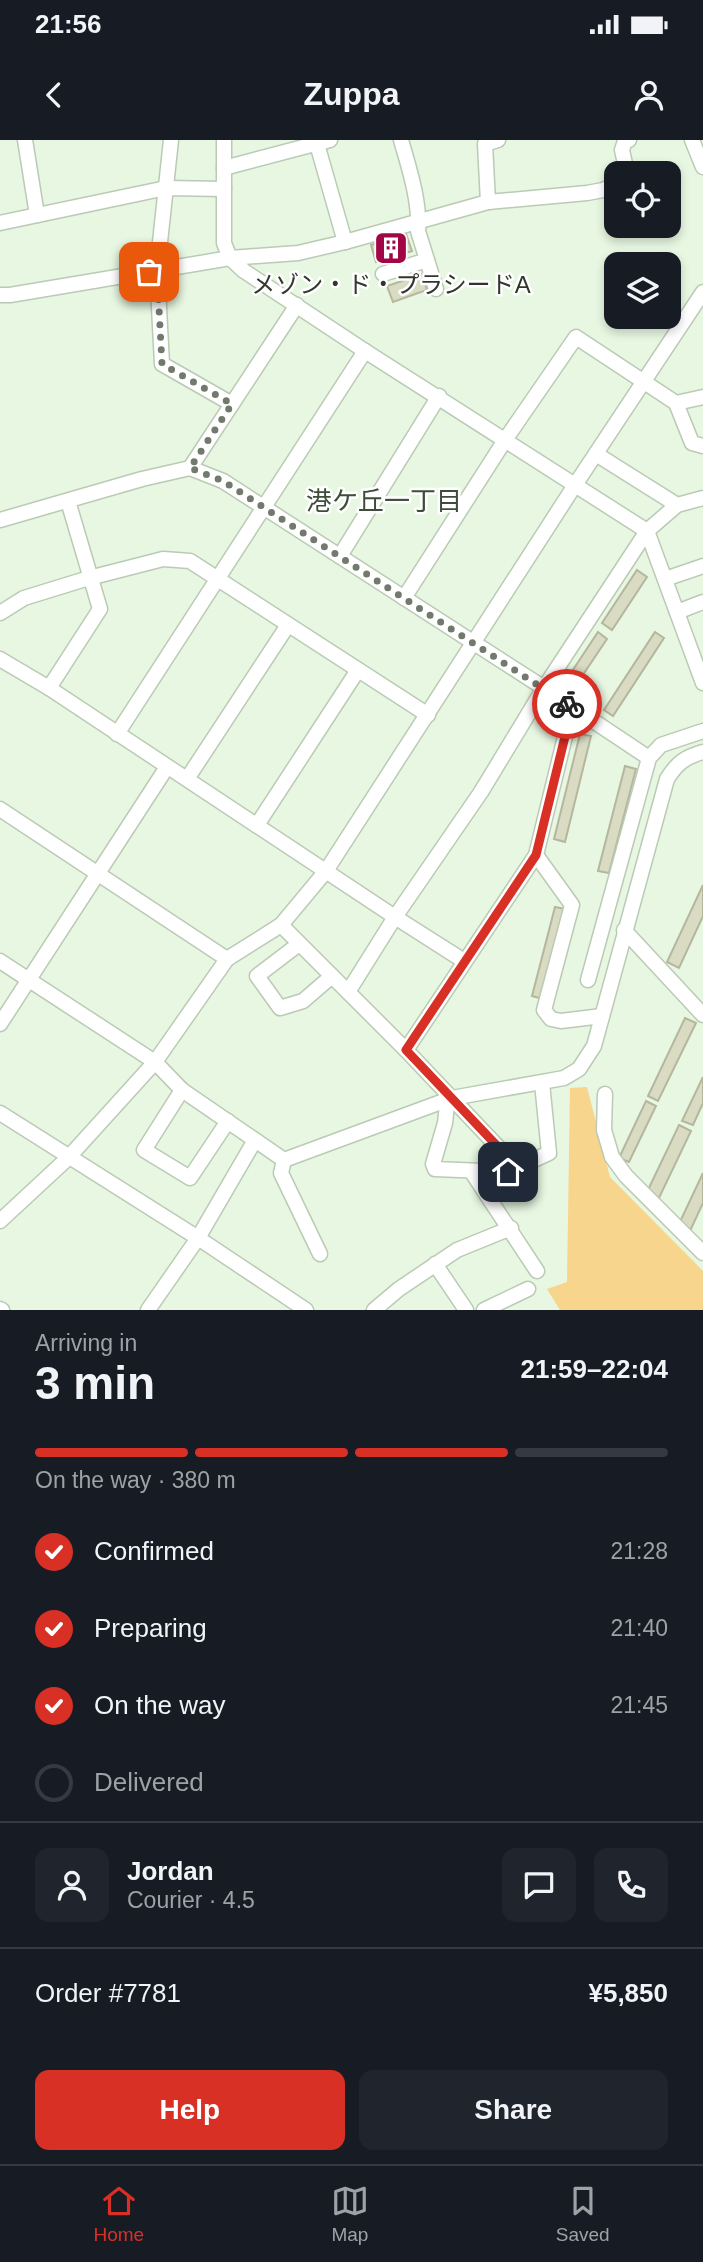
<!DOCTYPE html>
<meta charset="utf-8">
<style>
body{margin:0;font-family:Arial,"Noto Sans JP",sans-serif;background:#20242c;color:#f1f3f6;height:100vh;display:flex;flex-direction:column;font-size:26px;white-space:nowrap}
*{box-sizing:border-box;margin:0}
p{font-size:23px;color:#9ea1a6}
.icon{flex:none;width:38px;height:38px;fill:none;stroke:currentColor;stroke-width:2;stroke-linecap:round;stroke-linejoin:round}
.map{position:relative;height:1170px;overflow:hidden}
.side{display:flex;flex-direction:column;background:#171b24;flex:1}
.side>*{flex:none}
.tools{position:absolute;left:604px;top:21px;display:grid;gap:14px}
.tools a{display:grid;place-items:center;width:77px;height:77px;border-radius:14px;background:#171b24;box-shadow:0 4px 10px #0003;font-size:35px}
.pin{position:absolute;display:grid;place-items:center;width:60px;height:60px;color:#fff;margin:-30px;border-radius:14px;box-shadow:0 4px 10px #0006}
.courier{position:absolute;display:grid;place-items:center;width:70px;height:70px;margin:-35px;border:5px solid #d93025;border-radius:50%;background:#fff;color:#222;box-shadow:0 2px 9px #0007}
.headline em{font-style:normal;font-weight:800}
.headline div{display:flex;flex-direction:column-reverse}
.headline{display:flex;align-items:center;justify-content:space-between;height:119px;padding:0 35px}
h1{font-size:46px;font-weight:800;line-height:52px}
.bar{display:grid;grid-template-columns:repeat(4,1fr);gap:10px 7px;align-content:center;height:84px;padding:0 35px}
.bar i{height:9px;border-radius:5px;background:#363941}
.bar .on{background:#d93025}
.bar p{grid-column:span 4}
.line{display:flex;align-items:center;gap:18px;padding:0 35px;border-top:2px solid #363941}
.line div{flex:1}
.round{display:grid;place-items:center;flex:none;width:74px;height:74px;border-radius:14px;background:#20242c}
ol{padding:0 35px;list-style:none}
li{display:flex;align-items:center;gap:21px;height:77px}
li p{margin-inline-start:auto}
li .icon{padding:7px;border-radius:50%;background:#d93025;color:#fff;stroke-width:4}
li:last-child{color:#9ea1a6}
li i{width:38px;height:38px;border:4px solid #363941;border-radius:50%}
.button{display:flex;gap:14px;margin-top:auto;padding:14px 35px}
.button a{flex:1;height:80px;border-radius:14px;background:#d93025;color:#fff;font-size:28px;font-weight:800;line-height:80px;text-align:center}
.button a+a{background:#20242c;color:#f1f3f6}
.status{display:flex;justify-content:space-between;align-items:center;height:49px;padding:0 35px;background:#171b24;direction:ltr}
.status svg{height:19px;fill:currentColor}
header{display:flex;justify-content:space-between;align-items:center;height:91px;padding:0 35px;background:#171b24;font-size:32px;font-weight:800}
.menu{display:flex;justify-content:space-around;align-items:center;height:98px;border-top:2px solid #363941;background:#171b24;font-size:19px;color:#9ea1a6}
.menu a{display:grid;justify-items:center;gap:4px}
.menu .on{color:#d93025}
.map>svg:first-child{display:block}
</style>
<div class="status"><b>21:56</b><svg viewBox="0 0 49 12"><path d="M0 12V9h3v3zM5 12V6h3v6zM10 12V3h3v9zM15 12V0h3v12zM26 1h20v11H26zM47 4h2v5h-2z"/></svg></div>
<header><svg class="icon" aria-label="back" viewBox="0 0 24 24"><path d="M15 5l-7 7 7 7"/></svg>Zuppa<svg class="icon" aria-label="person" viewBox="0 0 24 24"><circle cx="12" cy="8" r="4"/><path d="M4 21q1-7 8-7t8 7"/></svg></header>
<div class="map">
<svg width="703" height="1170" viewBox="0 0 703 1170">
<rect width="100%" height="100%" fill="#e7f7e1"/>
<polygon fill="#f8d58c" points="587,947 610,1037 703,1131 703,1170 560,1170 547,1149 567,1142 570,948"/>
<g fill="#d9dbc2" stroke="#b5b69e" stroke-width="2">
<polygon points="406,94 412,111 376,122 371,105"/>
<polygon points="422,134 427,150 393,162 387,146"/>
<polygon points="637,430 647,437 612,490 602,483"/>
<polygon points="598,492 607,499 572,551 563,545"/>
<polygon points="655,492 664,498 613,576 604,570"/>
<polygon points="580,594 591,596 565,702 554,699"/>
<polygon points="625,626 636,629 609,733 598,731"/>
<polygon points="703,745 703,776 679,828 667,822"/>
<polygon points="555,767 566,769 543,859 532,856"/>
<polygon points="685,878 696,883 658,961 648,956"/>
<polygon points="703,937 703,963 693,985 682,981"/>
<polygon points="646,961 656,966 629,1022 619,1018"/>
<polygon points="679,985 691,991 659,1058 647,1052"/>
<polygon points="703,1033 703,1063 690,1091 678,1086"/>
</g>
<g fill="none" stroke-linecap="round" stroke-linejoin="round">
<g stroke="#bbcab5" stroke-width="17">
<g id="minor">
<polyline points="25,0 37,75"/>
<polyline points="171,0 157,130 162,224 232,264"/>
<polyline points="224,0 224,103 230,118 244,131 365,211 647,391 703,543"/>
<path d="M401,0c8,28 19,61 17,91l18,58"/>
<polyline points="692,0 703,27"/>
<polyline points="317,4 345,102"/>
<polyline points="224,28 330,0"/>
<polyline points="627,33 622,10 625,1 629,0"/>
<polyline points="488,62 485,4 498,0"/>
<polyline points="0,83 166,48 224,49"/>
<polyline points="383,134 427,120"/>
<polyline points="0,155 10,155 230,118 298,113 345,102 488,62 587,53 603,50 616,44"/>
<polyline points="676,263 692,303 703,306"/>
<polyline points="596,314 677,365"/>
<polyline points="190,328 297,165"/>
<polyline points="0,380 142,339 190,328 223,341 544,548 649,618"/>
<polyline points="340,416 439,256"/>
<polyline points="665,439 703,426"/>
<polyline points="404,458 505,300 576,197 676,263 703,257"/>
<polyline points="677,472 703,462"/>
<polyline points="0,473 24,458 89,438 163,419 190,421 428,575"/>
<polyline points="0,519 49,548 395,777 464,821"/>
<polyline points="49,548 100,469 68,361"/>
<polyline points="117,594 365,211"/>
<polyline points="187,639 288,485"/>
<polyline points="0,669 227,819"/>
<polyline points="257,685 358,530"/>
<polyline points="536,715 572,765 544,870 551,879 561,881 602,876"/>
<polyline points="281,785 406,910 518,1028"/>
<polyline points="624,790 703,875"/>
<polyline points="299,804 257,836 280,868 303,861 332,836"/>
<polyline points="0,821 155,922 182,950 255,1000 198,1098 148,1170"/>
<polyline points="588,840 649,618 661,605 703,591"/>
<polyline points="348,852 395,777 481,652 544,548 647,391 677,365 703,358"/>
<polyline points="0,884 167,627"/>
<polyline points="406,910 536,715 572,568"/>
<polyline points="182,950 144,1010 190,1038 228,981"/>
<polyline points="605,954 604,990 612,1017 626,1036 703,1113"/>
<polyline points="452,958 447,965 445,983 433,1024 435,1029 508,1032 549,1013 542,943"/>
<polyline points="0,973 198,1098 306,1170"/>
<path d="M255,1000l29,20 168,-62 112,-20 15,-9 15,-23 73,-267c10,-16 18,-22 36,-27"/>
<polyline points="284,1020 281,1033 320,1114"/>
<polyline points="471,1031 537,1131"/>
<polyline points="0,1081 68,1018 155,922 227,819 281,785 326,731 575,345 703,152"/>
<polyline points="435,1124 466,1170"/>
<polyline points="0,1169 2,1170"/>
<polyline points="374,1170 399,1149 457,1110 511,1088"/>
<polyline points="484,1170 528,1149"/>
</g>
</g>
<use href="#minor" stroke="#fff" stroke-width="14"/>
</g>
<g fill="none" stroke-linecap="round" stroke-linejoin="round">
<polyline stroke="#717a6d" stroke-width="7" stroke-dasharray="0 12.6" points="149,132 157,130 162,224 232,264 190,328 223,341 567,564"/>
<polyline stroke="#d93025" stroke-width="9" points="508,1032 518,1028 406,910 536,715 572,568 567,564"/>
</g>
<defs>
<g id="building-square" transform="scale(1.75)"><rect x="-9" y="-9" width="18" height="18" rx="4" fill="#a20745" stroke="#fefefe"/><path d="M-4-6H4V6H1V3H-1V6H-4ZM-2.5-4.3h1.7v1.8h-1.7ZM.8-4.3h1.7v1.8H.8ZM-2.5-1h1.7V.8h-1.7ZM.8-1h1.7V.8H.8Z" fill="#fff"/></g>
</defs>
<g fill-rule="evenodd">
<use href="#building-square" x="391" y="108"/>
</g>
<g text-anchor="middle" dominant-baseline="central" stroke-width="5" stroke-linejoin="round" paint-order="stroke">
<g font-size="24" fill="#31372f" stroke="#fefefe">
<text x="391" y="144">メゾン・ド・プラシードA</text>
</g>
<g font-size="26" fill="#3f4c3a" stroke="#fefefe">
<text x="384" y="361">港ケ丘一丁目</text>
</g>
</g>
</svg>
<div class="tools">
<a><svg class="icon" aria-label="locate" viewBox="0 0 24 24"><circle cx="12" cy="12" r="6"/><path d="M12 2v4M12 18v4M2 12h4M18 12h4"/></svg></a>
<a><svg class="icon" aria-label="layers" viewBox="0 0 24 24"><path d="M12 4l9 5-9 5-9-5zM3 14l9 5 9-5"/></svg></a>
</div>
<div class="pin" style="left:149px;top:132px;background:#ea580c"><svg class="icon" aria-label="bag" viewBox="0 0 24 24"><path d="M5 8h14l-1 12H6zM9 8a3 3 0 0 1 6 0"/></svg></div>
<div class="pin" style="left:508px;top:1032px;background:#1f2937"><svg class="icon" aria-label="home" viewBox="0 0 24 24"><path d="M3 11l9-7 9 7M6 9v11h12V9"/></svg></div>
<div class="courier" style="left:567px;top:564px"><svg class="icon" aria-label="bike" viewBox="0 0 24 24"><circle cx="6" cy="16" r="4"/><circle cx="18" cy="16" r="4"/><path d="M6 16l4-8h5l3 8M10 8l3 8H6M13 5h3"/></svg></div>
</div>
<section class="side">
<div class="headline"><div><h1>3 min</h1><p>Arriving in</p></div><em>21:59–22:04</em></div>
<div class="bar"><i class="on"></i><i class="on"></i><i class="on"></i><i></i><p>On the way · 380 m</p></div>
<ol>
<li><svg class="icon" aria-label="check" viewBox="0 0 24 24"><path d="M5 12l5 5 9-10"/></svg>Confirmed<p>21:28</p></li>
<li><svg class="icon" aria-label="check" viewBox="0 0 24 24"><path d="M5 12l5 5 9-10"/></svg>Preparing<p>21:40</p></li>
<li><svg class="icon" aria-label="check" viewBox="0 0 24 24"><path d="M5 12l5 5 9-10"/></svg>On the way<p>21:45</p></li>
<li><i></i>Delivered</li>
</ol>
<div class="line" style="height:126px"><a class="round"><svg class="icon" aria-label="person" viewBox="0 0 24 24"><circle cx="12" cy="8" r="4"/><path d="M4 21q1-7 8-7t8 7"/></svg></a><div><b>Jordan</b><p>Courier · 4.5</p></div><a class="round"><svg class="icon" aria-label="chat" viewBox="0 0 24 24"><path d="M4 5h16v11H9l-5 4z"/></svg></a><a class="round"><svg class="icon" aria-label="phone" viewBox="0 0 24 24"><path d="M5 4h4l2 5-3 2q2 4 5 5l2-3 5 2v4C11 20 4 13 5 4z"/></svg></a></div>
<div class="line" style="height:91px"><div>Order #7781</div><b>¥5,850</b></div>
<div class="button"><a>Help</a><a>Share</a></div>
</section>
<nav class="menu">
<a class="on"><svg class="icon" aria-label="home" viewBox="0 0 24 24"><path d="M3 11l9-7 9 7M6 9v11h12V9"/></svg>Home</a>
<a><svg class="icon" aria-label="map" viewBox="0 0 24 24"><path d="M3 6l6-2 6 2 6-2v14l-6 2-6-2-6 2zM9 4v14M15 6v14"/></svg>Map</a>
<a><svg class="icon" aria-label="saved" viewBox="0 0 24 24"><path d="M7 4h10v16l-5-4-5 4z"/></svg>Saved</a>
</nav>
